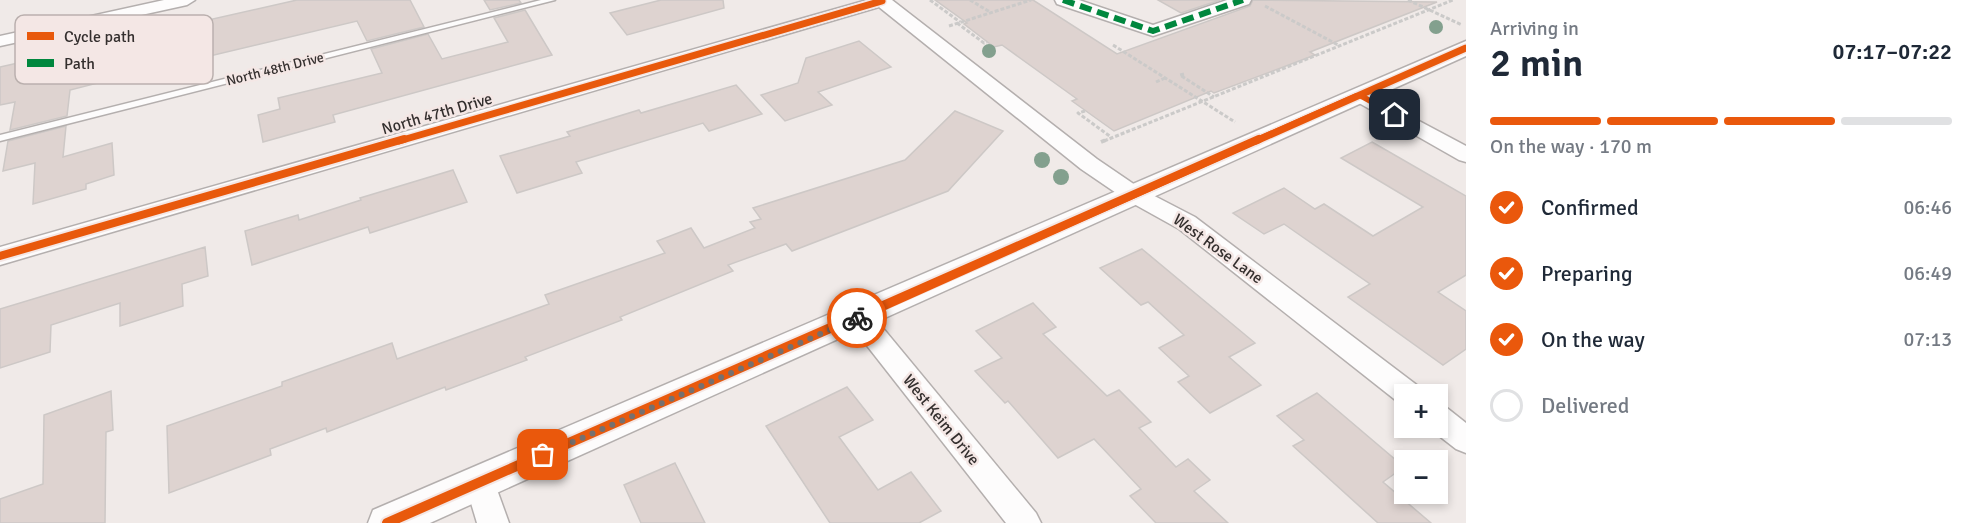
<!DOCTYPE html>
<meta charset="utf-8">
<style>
body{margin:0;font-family:Signika,sans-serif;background:#f6f6f7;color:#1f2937;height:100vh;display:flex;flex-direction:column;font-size:22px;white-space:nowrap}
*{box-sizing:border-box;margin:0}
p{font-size:20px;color:#747a83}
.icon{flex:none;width:33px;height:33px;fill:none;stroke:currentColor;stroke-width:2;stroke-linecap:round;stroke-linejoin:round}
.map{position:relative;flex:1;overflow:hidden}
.side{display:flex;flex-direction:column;background:#fff;width:510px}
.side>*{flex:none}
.controls{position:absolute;left:1394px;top:384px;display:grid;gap:12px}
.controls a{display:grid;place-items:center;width:54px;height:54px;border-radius:0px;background:#fff;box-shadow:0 3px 9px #0003;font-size:30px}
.pin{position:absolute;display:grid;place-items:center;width:51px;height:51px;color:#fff;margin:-26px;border-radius:12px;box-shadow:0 3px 9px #0006}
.courier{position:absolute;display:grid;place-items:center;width:60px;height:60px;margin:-30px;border:4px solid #ea580c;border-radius:50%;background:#fff;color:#222;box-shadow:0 2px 8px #0007}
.summary em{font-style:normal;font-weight:600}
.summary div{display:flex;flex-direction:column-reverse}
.summary{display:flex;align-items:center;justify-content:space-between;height:102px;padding:0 24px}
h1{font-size:39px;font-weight:600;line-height:45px}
.bar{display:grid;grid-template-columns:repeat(4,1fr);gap:9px 6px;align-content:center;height:72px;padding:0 24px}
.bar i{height:8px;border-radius:4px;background:#e0e1e3}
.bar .on{background:#ea580c}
.bar p{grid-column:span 4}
ol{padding:0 24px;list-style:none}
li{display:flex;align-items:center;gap:18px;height:66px}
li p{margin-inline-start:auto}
li .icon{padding:6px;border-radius:50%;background:#ea580c;color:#fff;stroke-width:4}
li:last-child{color:#747a83}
li i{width:33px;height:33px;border:3px solid #e0e1e3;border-radius:50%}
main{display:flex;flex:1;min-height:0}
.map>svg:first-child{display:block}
</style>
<main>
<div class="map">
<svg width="1466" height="523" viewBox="0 0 1466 523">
<rect width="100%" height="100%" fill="#f0eae8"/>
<g fill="#ded3d0" stroke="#cdc8c6" stroke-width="1.5">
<polygon points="297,0 410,0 424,27 367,41 357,21 113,79 70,90 67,116 10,130 15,102 0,105 0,67"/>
<polygon points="484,0 519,0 521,3 490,10"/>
<polygon points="661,0 723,0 724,8 627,35 610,13"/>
<polygon points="935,0 1033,0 1117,54 1250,6 1253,0 1437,2 1310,52 1315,55 1214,93 1211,91 1114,131 1072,101 1077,99 1002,45 994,47 964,24 967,23"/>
<polygon points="1158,0 1220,0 1181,13"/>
<polygon points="525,10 552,55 333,115 335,122 263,142 258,115 280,109 278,98 382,73 371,49 428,34 442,59 508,42 494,18"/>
<polygon points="859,41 891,67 818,92 832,105 785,121 761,95 798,83 806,58"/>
<polygon points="736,85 762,114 709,131 703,123 576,162 582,173 517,193 500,156 570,136 567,132 639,110 641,113"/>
<polygon points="955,111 1003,131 948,191 792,251 786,244 728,265 733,271 620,317 622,320 525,357 527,360 446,390 445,387 327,432 326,428 270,449 271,455 169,493 167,426 282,386 282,382 392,343 397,359 549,304 545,295 665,253 657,241 691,228 704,248 755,228 750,222 761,219 753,208 905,160"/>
<polygon points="66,126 63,157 112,143 114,175 86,184 86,189 33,204 35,163 3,171 8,141"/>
<polygon points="1372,142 1466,196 1466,275 1438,292 1466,311 1466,349 1443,365 1348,297 1370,284 1284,224 1264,234 1233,213 1284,188 1315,209 1324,204 1373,236 1423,207 1341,158"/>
<polygon points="453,170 467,202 370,233 368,227 252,265 245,231 298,215 299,220 361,200 360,198"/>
<polygon points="205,247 208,276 182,284 183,306 120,326 120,303 51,325 50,352 0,368 0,309"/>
<polygon points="1142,249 1255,343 1229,357 1261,385 1210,413 1178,382 1189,376 1159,348 1184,335 1148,302 1141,305 1100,268"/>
<polygon points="1033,303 1056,327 1043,334 1107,396 1119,390 1151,422 1139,428 1176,467 1188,459 1210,480 1194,491 1228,523 1156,523 1130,496 1141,489 1094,439 1058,458 1008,401 1005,403 975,371 1002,358 976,331"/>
<polygon points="847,387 873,420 839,437 878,490 911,472 941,511 919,523 830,523 766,426"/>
<polygon points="111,391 113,430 106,432 105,523 0,523 0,499 43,484 44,415"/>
<polygon points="1317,393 1404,467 1383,482 1431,523 1378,523 1293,446 1304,440 1277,416"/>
<polygon points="675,463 705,523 641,523 624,485"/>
</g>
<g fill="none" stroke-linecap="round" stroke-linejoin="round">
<g stroke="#b4afae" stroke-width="3">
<polygon id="service" points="541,0 555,0 0,141 0,135"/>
</g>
<g stroke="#b4afae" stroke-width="3">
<g id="minor">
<polygon points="164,0 195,0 187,5 0,46 0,36"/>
<polygon points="867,0 892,0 1097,159 1141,189 1195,217 1418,386 1422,394 1404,394 1404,404 1398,402 1179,229 1125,199 1081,169 879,7 0,265 0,247"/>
<polygon points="1055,0 1079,0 1153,25 1227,0 1251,0 1249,4 1153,36 1057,4"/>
<polygon points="1359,89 1466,146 1466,162 1459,160 1352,99 1349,95 1352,91"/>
<polygon points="859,307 868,310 1036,513 1041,523 1006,523 850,324 846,317 850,310"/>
<polygon points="1437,405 1447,408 1466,423 1466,453 1456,449 1429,428 1437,428"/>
<polygon points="480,469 491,473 509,523 477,523 465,483 469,473"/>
</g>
</g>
<g stroke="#b4afae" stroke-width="3">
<polygon id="tertiary" points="1466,41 1466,56 430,523 368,523 373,510"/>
</g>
<g stroke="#cbcac9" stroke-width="3" stroke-dasharray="4 2" stroke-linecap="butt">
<polyline points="930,0 960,22"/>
<polyline points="970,0 990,12"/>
<polyline points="1408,0 1462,25"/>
<polyline points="1265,6 1340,46"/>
<polyline points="957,23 984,43 987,42"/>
<polyline points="949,26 1031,0"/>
<polyline points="1113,45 1235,122"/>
<polyline points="1184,74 1180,75 1214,97"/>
<polyline points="1156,82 1165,78"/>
<polyline points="1085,111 1078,113 1111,137"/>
<polyline points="1104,141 1453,0"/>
</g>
<polyline stroke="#cbcac9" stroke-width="4" stroke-dasharray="4.5 3" stroke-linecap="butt" points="1101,142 1108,139"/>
<use href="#service" fill="#fdfcfc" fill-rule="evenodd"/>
<use href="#minor" fill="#fdfcfc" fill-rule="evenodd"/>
<use href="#tertiary" fill="#fdfcfc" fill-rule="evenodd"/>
<polyline stroke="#00873e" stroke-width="6" stroke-dasharray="12 6" stroke-linecap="butt" points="1063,0 1153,31 1243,0"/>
<g stroke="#f4e7e5" stroke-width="10">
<g id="cycleway-far2">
<polyline points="399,141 882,1"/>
<polyline points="1256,141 1466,48"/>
</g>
</g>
<g stroke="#f4e7e5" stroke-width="12">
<g id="cycleway-far1">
<polyline points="0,256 404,139"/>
<polyline points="865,313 1259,139"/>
</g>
</g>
<g stroke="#f4e7e5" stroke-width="14">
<polyline id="cycleway" points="387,523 869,311"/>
</g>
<use href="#cycleway-far2" stroke="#e8590c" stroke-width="7"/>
<use href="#cycleway-far1" stroke="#e8590c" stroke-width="8"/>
<use href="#cycleway" stroke="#e8590c" stroke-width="10"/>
</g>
<g fill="#83a08e">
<circle cx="1436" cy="27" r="7"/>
<circle cx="989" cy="51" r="7"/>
<circle cx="1042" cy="160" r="8"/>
<circle cx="1061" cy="177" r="8"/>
</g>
<polygon fill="#ea580c" points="1356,93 1362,93 1400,115 1393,117 1359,98 861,321 857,322 852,318 853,315"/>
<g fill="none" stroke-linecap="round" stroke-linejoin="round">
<polyline stroke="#76706f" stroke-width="6" stroke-dasharray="0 10.8" points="543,455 857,318"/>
</g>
<g text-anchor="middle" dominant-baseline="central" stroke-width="5" stroke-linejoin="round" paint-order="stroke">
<g font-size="14" fill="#342f2e" stroke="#f4e7e5">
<text transform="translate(275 69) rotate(-14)">North 48th Drive</text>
</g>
<g font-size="16" fill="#342f2e" stroke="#f4e7e5">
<text transform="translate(437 114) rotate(-16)">North 47th Drive</text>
<text transform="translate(1218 249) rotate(36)">West Rose Lane</text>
<text transform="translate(941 420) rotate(51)">West Keim Drive</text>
</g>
</g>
<rect x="15" y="15" width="198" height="69" rx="9" fill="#f4e7e5" stroke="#bab0ae" stroke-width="1.5"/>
<rect x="27" y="32" width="27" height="8" fill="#e8590c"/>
<rect x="27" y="59" width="27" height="8" fill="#00873e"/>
<g font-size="16" fill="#342f2e">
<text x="64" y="42">Cycle path</text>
<text x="64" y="69">Path</text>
</g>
</svg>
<div class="controls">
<a>+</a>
<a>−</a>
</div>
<div class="pin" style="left:543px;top:455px;background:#ea580c"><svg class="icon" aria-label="bag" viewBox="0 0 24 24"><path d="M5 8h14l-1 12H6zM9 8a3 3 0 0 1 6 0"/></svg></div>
<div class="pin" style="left:1395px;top:115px;background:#1f2937"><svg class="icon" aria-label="home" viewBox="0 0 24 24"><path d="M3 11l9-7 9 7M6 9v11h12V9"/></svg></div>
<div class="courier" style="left:857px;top:318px"><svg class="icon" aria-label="bike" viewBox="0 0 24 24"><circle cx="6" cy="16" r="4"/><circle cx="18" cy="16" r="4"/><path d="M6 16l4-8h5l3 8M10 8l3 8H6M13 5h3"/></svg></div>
</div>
<section class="side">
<div class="summary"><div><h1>2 min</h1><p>Arriving in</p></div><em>07:17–07:22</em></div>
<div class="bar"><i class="on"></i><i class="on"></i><i class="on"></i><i></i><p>On the way · 170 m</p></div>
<ol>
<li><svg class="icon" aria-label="check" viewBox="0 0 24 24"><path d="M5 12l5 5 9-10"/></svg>Confirmed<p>06:46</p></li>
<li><svg class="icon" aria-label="check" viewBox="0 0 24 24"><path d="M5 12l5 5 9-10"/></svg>Preparing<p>06:49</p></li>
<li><svg class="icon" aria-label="check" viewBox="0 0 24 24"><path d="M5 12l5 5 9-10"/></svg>On the way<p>07:13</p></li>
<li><i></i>Delivered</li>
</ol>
</section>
</main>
